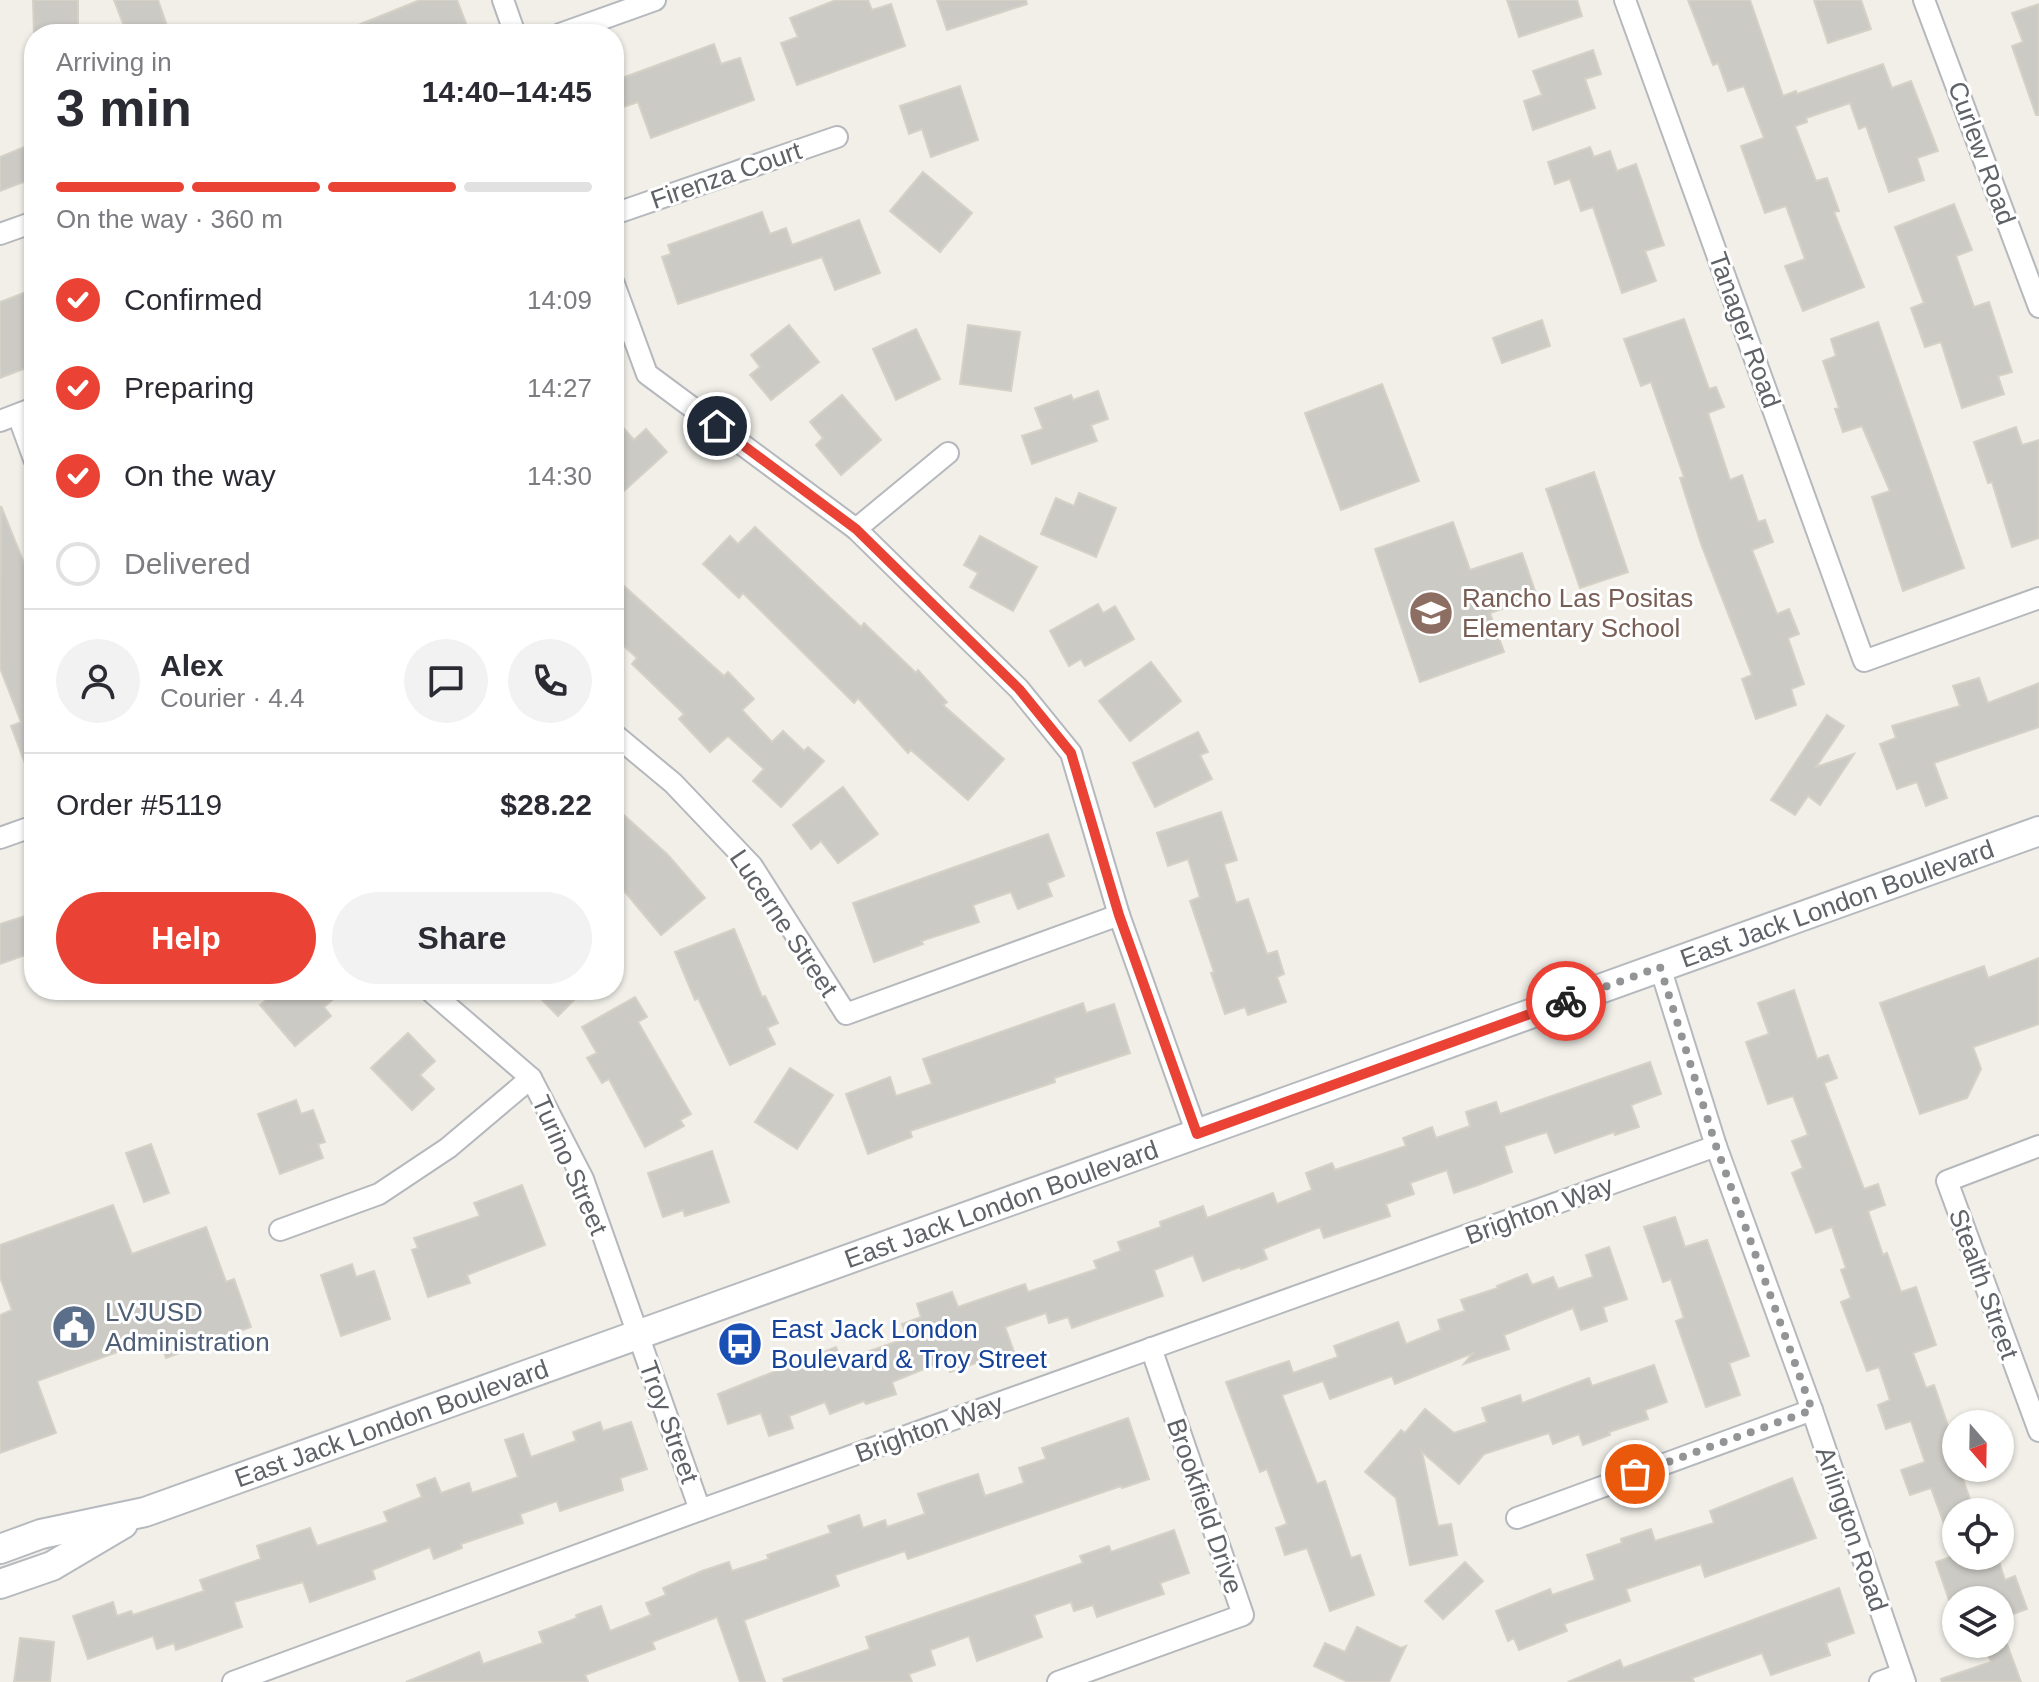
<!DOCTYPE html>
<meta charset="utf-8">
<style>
body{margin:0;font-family:Helvetica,sans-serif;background:#f2f2f3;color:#2b2b33;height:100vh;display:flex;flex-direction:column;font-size:30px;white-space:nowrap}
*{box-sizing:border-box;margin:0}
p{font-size:26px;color:#7c7c81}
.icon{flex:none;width:44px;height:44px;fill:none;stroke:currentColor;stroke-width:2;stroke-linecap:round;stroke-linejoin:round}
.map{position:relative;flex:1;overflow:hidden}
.side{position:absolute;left:24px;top:24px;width:600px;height:976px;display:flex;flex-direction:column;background:#fff;border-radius:32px;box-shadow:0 2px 6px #0004}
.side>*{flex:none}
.needle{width:52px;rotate:160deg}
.buttons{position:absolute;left:1942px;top:1410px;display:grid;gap:16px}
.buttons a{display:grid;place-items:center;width:72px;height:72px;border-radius:50%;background:#fff;box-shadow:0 2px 6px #0004;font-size:40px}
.pin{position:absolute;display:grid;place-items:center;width:68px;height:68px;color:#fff;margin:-34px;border:4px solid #fff;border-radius:50%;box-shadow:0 2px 8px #0007}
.courier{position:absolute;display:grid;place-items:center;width:80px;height:80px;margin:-40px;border:6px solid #ea4335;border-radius:50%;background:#fff;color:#222;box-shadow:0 2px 10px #0007}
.summary em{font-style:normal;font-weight:600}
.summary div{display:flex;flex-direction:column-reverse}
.summary{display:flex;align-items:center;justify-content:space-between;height:136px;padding:0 32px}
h1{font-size:52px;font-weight:600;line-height:60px}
.bar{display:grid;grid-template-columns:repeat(4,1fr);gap:12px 8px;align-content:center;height:96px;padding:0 32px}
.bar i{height:10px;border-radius:6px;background:#e1e1e2}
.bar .active{background:#ea4335}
.bar p{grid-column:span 4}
.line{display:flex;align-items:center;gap:20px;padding:0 32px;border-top:2px solid #e1e1e2}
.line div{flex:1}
.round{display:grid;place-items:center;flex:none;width:84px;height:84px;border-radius:42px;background:#f2f2f3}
ol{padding:0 32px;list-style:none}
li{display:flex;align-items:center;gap:24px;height:88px}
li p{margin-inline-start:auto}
li .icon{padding:8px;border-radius:50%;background:#ea4335;color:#fff;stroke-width:4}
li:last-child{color:#7c7c81}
li i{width:44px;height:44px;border:4px solid #e1e1e2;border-radius:50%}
.button{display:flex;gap:16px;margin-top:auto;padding:16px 32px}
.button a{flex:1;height:92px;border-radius:48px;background:#ea4335;color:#fff;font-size:32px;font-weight:600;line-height:92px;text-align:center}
.button a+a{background:#f2f2f3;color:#2b2b33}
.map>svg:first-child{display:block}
</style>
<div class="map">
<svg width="2039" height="1682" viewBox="0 0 2039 1682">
<rect width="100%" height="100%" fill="#f1efe8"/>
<g fill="#cccac5" stroke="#d6d1c6" stroke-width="2">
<polygon points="33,0 78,0 78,34 34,34"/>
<polygon points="114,0 158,0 167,26 145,34 127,34"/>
<polygon points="420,0 457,0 467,26 448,34 336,34"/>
<polygon points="836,0 868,0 872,10 891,4 905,46 797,85 781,43 798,37 790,18"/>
<polygon points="937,0 1026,0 1027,4 947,30"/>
<polygon points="1507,0 1577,0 1582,16 1519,37"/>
<polygon points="1688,0 1750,0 1783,96 1796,91 1797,94 1883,64 1892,88 1911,81 1938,151 1917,158 1924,180 1889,192 1866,126 1859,129 1850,103 1806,118 1807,122 1795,126 1816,181 1827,178 1839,211 1834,212 1864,287 1803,311 1785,266 1805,259 1786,206 1765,213 1741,146 1764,138 1744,86 1728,91 1718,63 1713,65"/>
<polygon points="1814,0 1861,0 1871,29 1828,43"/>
<polygon points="2039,4 2039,115 2036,115 2012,46 2023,42 2012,13"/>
<polygon points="714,44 721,64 740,58 754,100 651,138 638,102 614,110 614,81"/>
<polygon points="1593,50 1601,74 1585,79 1595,108 1533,130 1524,101 1542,95 1533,71"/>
<polygon points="960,86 978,140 931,157 922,129 909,134 900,106"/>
<polygon points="34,143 34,178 0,191 0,157"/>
<polygon points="1590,147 1594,157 1610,151 1617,171 1636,164 1664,245 1645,251 1656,281 1622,293 1593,207 1581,211 1570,179 1555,184 1548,162"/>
<polygon points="923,172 972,213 940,252 890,211"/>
<polygon points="1954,204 1972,250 1956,256 1974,307 1989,302 2012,372 1998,376 2004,394 1962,408 1941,342 1925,347 1911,308 1924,303 1895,227"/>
<polygon points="762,212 770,234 786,228 792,245 859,220 880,273 835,290 822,257 678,304 662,257 671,254 668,245"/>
<polygon points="34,289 34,365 0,378 0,302"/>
<polygon points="1684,319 1709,389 1716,387 1724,407 1708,413 1730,480 1742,475 1758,522 1765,520 1773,542 1752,550 1777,614 1789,609 1799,634 1788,638 1804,684 1791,689 1796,705 1756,719 1742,679 1752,675 1701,544 1680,478 1684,477 1651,382 1641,386 1624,339"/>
<polygon points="1542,320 1550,346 1502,363 1493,338"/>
<polygon points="1878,322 1964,568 1903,591 1872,497 1890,491 1862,426 1843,432 1835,409 1839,408 1823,361 1836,356 1831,339"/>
<polygon points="789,325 819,362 771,400 750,375 760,367 751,355"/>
<polygon points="968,325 1020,332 1011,391 960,384"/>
<polygon points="916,329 940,379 896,400 873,349"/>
<polygon points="1382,384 1419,481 1341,510 1305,413"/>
<polygon points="1098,391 1108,419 1091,425 1097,441 1032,464 1022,436 1043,429 1035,408 1071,395 1073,400"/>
<polygon points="842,395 881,440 841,475 816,445 823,438 810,422"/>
<polygon points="614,417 634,440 646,429 667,452 614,500"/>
<polygon points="2016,427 2022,445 2039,440 2039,538 2012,547 1992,482 1988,483 1974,442"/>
<polygon points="1594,472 1628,572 1580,588 1546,489"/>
<polygon points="1079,493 1116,508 1096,557 1041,534 1056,498 1074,506"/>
<polygon points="1,506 34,588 32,782 11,726 21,722 0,668"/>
<polygon points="1453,522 1470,570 1522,553 1537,597 1490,613 1504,652 1420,682 1375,549"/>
<polygon points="755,527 861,627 864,623 916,673 918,670 947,702 943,705 1004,759 968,800 911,750 908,753 858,698 854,703 743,593 739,598 703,564 730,536 738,544"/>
<polygon points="980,536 1037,567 1013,611 970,587 978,573 964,565"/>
<polygon points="614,577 724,676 728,672 754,699 742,710 772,742 783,731 804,751 808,747 824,761 781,807 753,781 764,769 728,736 710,752 679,719 684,714 632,664 637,658 614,637"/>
<polygon points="1098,604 1103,613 1115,606 1134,639 1085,666 1081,659 1069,666 1050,631"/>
<polygon points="1151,662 1181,701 1130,741 1099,701"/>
<polygon points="1979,678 1988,703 2039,683 2039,727 1934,763 1947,798 1926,806 1917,782 1897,789 1880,744 1896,738 1892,726 1960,706 1953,686"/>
<polygon points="1827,715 1844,726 1816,767 1854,754 1820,805 1808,796 1795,815 1771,800"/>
<polygon points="1198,732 1208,752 1200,755 1212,779 1155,807 1133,763"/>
<polygon points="843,787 878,834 838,863 821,841 811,849 793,825"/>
<polygon points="614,806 668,855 705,898 661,935 614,879"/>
<polygon points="1221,812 1237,860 1224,864 1236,903 1248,899 1267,954 1277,951 1284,974 1277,977 1286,1002 1248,1015 1245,1007 1225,1014 1211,973 1214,972 1190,901 1200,897 1188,859 1168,866 1157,833"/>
<polygon points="1048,834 1064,876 1047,883 1052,896 1018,909 1011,892 973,905 979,922 921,941 923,944 874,962 853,903"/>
<polygon points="34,913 34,952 0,964 0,924"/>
<polygon points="734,929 762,997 765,996 778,1023 767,1028 775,1044 730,1065 698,998 695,1000 675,952"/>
<polygon points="2039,958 2039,1024 1973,1047 1981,1069 1967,1098 1920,1114 1880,1003 1984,966 1988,978"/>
<polygon points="279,990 344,990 324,1007 331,1016 295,1046 260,1005"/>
<polygon points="532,990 584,990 558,1016"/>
<polygon points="1794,990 1817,1059 1828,1055 1837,1078 1824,1083 1864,1189 1878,1184 1885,1205 1868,1211 1883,1255 1887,1253 1901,1292 1916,1287 1936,1345 1913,1353 1926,1388 1934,1385 1953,1440 1950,1441 1956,1458 1956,1468 1959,1468 1972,1505 1956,1511 1956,1550 1954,1551 1931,1488 1910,1495 1901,1470 1925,1462 1911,1421 1886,1429 1878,1405 1890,1400 1879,1367 1867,1371 1841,1302 1851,1298 1841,1270 1846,1268 1832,1227 1816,1233 1792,1173 1803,1168 1792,1141 1808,1135 1793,1096 1768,1104 1746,1042 1769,1034 1758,1003"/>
<polygon points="635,997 647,1017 638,1022 691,1114 680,1120 684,1126 645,1147 609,1079 602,1083 587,1058 597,1053 582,1027"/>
<polygon points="1083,1003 1086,1013 1114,1004 1130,1053 1054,1078 1055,1082 910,1131 912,1137 868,1154 846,1094 890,1077 896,1096 932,1084 923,1059"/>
<polygon points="408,1033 435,1061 420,1075 434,1089 412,1110 371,1068"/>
<polygon points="1650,1062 1661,1094 1631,1105 1639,1127 1615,1135 1614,1132 1555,1153 1547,1132 1504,1146 1512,1172 1478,1185 1454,1193 1447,1170 1410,1183 1414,1194 1386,1204 1390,1216 1324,1238 1320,1227 1263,1249 1267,1259 1241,1269 1240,1267 1203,1281 1193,1255 1154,1270 1163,1296 1072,1328 1068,1317 1049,1323 1046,1313 1005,1327 1014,1352 988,1362 987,1359 950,1372 946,1360 892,1382 896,1394 866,1404 864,1401 830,1414 825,1402 789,1416 793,1428 769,1436 761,1413 728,1424 718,1394 836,1347 841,1361 907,1338 902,1324 921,1317 917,1304 952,1292 958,1307 1025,1284 1028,1292 1097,1269 1094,1261 1121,1251 1118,1242 1161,1227 1160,1222 1203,1206 1207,1218 1273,1193 1277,1204 1312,1190 1306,1173 1332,1163 1335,1170 1406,1146 1403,1138 1432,1127 1436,1138 1470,1126 1466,1112 1496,1102 1500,1114"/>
<polygon points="790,1068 833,1095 797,1149 755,1122"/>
<polygon points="296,1100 301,1114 313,1110 325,1142 318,1144 323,1158 280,1174 258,1114"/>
<polygon points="151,1144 169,1193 144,1202 126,1153"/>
<polygon points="712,1151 729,1202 685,1216 683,1210 663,1217 648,1173"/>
<polygon points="522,1185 545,1245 467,1275 470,1283 428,1297 412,1250 418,1248 414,1238 480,1216 474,1203"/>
<polygon points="113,1205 132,1254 206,1227 226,1282 234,1279 251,1327 166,1358 159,1337 37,1381 56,1433 0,1453 0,1315 12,1310 0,1277 0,1245"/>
<polygon points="1675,1217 1685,1247 1707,1240 1749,1356 1729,1363 1740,1395 1706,1407 1676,1321 1684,1318 1671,1279 1663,1282 1644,1227"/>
<polygon points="1609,1247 1627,1299 1603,1307 1607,1321 1581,1330 1573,1308 1504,1335 1509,1349 1464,1364 1473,1353 1395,1384 1392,1376 1330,1399 1323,1381 1282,1395 1317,1484 1325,1481 1351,1558 1360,1555 1374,1595 1330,1611 1307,1548 1285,1555 1276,1528 1287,1524 1267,1469 1260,1472 1226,1382 1289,1361 1293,1373 1338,1357 1334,1346 1398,1322 1406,1344 1441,1330 1438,1320 1465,1311 1461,1300 1498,1288 1497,1286 1527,1274 1532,1285 1553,1277 1558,1289 1593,1277 1586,1255"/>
<polygon points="352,1264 356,1277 374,1271 390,1319 341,1336 321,1275"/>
<polygon points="1654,1365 1667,1402 1645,1410 1648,1419 1609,1432 1610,1435 1583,1445 1579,1434 1553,1444 1549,1433 1484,1454 1459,1484 1422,1452 1438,1526 1451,1524 1457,1555 1410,1565 1396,1498 1365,1472 1401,1430 1405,1433 1425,1409 1454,1433 1487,1422 1482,1408 1520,1395 1522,1403 1589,1378 1592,1386"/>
<polygon points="1128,1418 1149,1479 1122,1488 1121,1486 908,1559 905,1551 835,1575 839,1586 744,1620 765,1682 740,1682 717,1617 652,1642 655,1649 585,1675 588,1682 406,1682 479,1652 483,1664 543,1643 539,1632 577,1618 576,1615 601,1606 610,1631 651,1615 646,1603 666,1595 663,1588 702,1571 729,1562 732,1571 769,1559 767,1555 831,1533 828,1526 859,1515 863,1528 885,1520 887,1527 925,1514 918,1494 978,1474 985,1496 1024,1483 1019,1468 1046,1459 1042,1448"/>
<polygon points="600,1422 603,1431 631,1422 647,1469 620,1478 623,1490 560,1511 557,1501 520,1514 523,1523 461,1544 462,1548 434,1559 430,1547 372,1570 375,1579 310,1602 303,1582 234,1602 242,1627 176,1650 174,1643 157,1649 153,1636 88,1659 73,1616 113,1602 117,1616 131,1611 133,1615 204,1591 200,1580 261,1559 257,1546 310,1528 317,1546 388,1522 384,1512 422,1497 417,1485 435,1478 441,1493 469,1483 472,1493 518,1477 505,1440 523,1434 531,1457 576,1441 573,1432"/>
<polygon points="1792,1478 1816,1538 1705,1577 1701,1564 1626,1589 1630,1601 1564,1624 1567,1631 1519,1650 1514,1638 1508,1641 1496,1611 1550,1589 1552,1595 1595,1580 1587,1555 1622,1543 1621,1539 1651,1529 1655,1541 1714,1523 1710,1511"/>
<polygon points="1174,1530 1189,1573 1160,1583 1164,1594 1097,1617 1093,1605 1074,1611 1071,1602 1034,1615 1042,1637 977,1661 969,1636 930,1650 935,1665 909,1674 912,1682 784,1682 783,1679 870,1649 866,1637 1083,1563 1080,1556 1109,1546 1111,1552"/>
<polygon points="1953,1556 1997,1556 2005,1580 2015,1576 2027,1609 2000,1619 2000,1600 1949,1600 1936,1562"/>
<polygon points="1465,1562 1483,1581 1443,1619 1425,1601"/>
<polygon points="1839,1588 1854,1633 1826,1643 1830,1655 1803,1664 1771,1675 1762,1653 1692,1678 1694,1682 1568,1682 1620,1660 1623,1668"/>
<polygon points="1357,1627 1401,1648 1406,1646 1389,1682 1348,1682 1314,1666 1325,1643 1345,1652"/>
<polygon points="20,1638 54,1642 50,1682 14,1682"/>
<polygon points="1984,1644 2007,1644 2021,1682 1942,1682 1941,1679 1991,1662"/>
</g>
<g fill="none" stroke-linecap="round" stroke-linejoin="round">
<g stroke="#b5b8bc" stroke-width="24">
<g id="minor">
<polyline points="503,0 515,34"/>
<polyline points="1625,0 1864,661 2039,598"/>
<polyline points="1924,0 2039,307"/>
<polyline points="560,34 655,0"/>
<polyline points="614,214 837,137"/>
<polyline points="0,234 34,222"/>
<polyline points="614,284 647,374 856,529 1019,689 1071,753 1119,915 1197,1134"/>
<polyline points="18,415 34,459"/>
<polyline points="0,421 34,408"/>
<polyline points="856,529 948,453"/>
<polyline points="614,734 673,783 752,866 846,1014 1119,915"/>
<polyline points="0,838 34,826"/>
<polyline points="1660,967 1716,1146 1812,1410 1905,1682"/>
<polyline points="429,990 531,1078 583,1179 700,1510"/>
<polyline points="2039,1146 1947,1181 2039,1431"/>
<polyline points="280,1230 379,1194 448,1148 531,1078"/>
<polyline points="1517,1518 1812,1410"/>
<polyline points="233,1682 700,1510 1716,1146"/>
<polyline points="1058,1682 1243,1615 1151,1348"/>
<polyline points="1880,1682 1902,1674"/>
</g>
</g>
<g stroke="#b6babf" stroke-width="32">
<g id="secondary">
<path id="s1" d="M0,1549l41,-15 104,-22 1894,-681"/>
<polyline points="0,1584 52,1566 123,1524"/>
</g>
</g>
<use href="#minor" stroke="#fff" stroke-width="20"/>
<use href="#secondary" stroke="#fff" stroke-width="28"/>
</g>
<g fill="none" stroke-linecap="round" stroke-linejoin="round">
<polyline stroke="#929495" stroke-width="8" stroke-dasharray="0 14.4" points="1566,1001 1660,967 1716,1146 1812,1410 1635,1474"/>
<polyline stroke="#ea4335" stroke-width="10" points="717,426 856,529 1019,689 1071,753 1119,915 1197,1134 1566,1001"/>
</g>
<defs>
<g id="school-disc" transform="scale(2.3)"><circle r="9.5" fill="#8d6e63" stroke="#fff"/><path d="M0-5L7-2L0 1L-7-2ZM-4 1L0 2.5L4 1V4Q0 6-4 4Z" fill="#fff"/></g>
<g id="civic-disc" transform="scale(2.3)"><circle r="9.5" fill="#5c6f8a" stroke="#fff"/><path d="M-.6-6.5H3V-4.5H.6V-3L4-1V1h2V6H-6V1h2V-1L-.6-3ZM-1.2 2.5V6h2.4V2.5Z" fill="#fff"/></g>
<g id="bus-disc" transform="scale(2.3)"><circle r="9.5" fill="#1a4fb4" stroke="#fff"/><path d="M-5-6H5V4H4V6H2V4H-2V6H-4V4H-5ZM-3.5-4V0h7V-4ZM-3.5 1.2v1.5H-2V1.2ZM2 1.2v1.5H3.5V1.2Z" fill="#fff"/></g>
</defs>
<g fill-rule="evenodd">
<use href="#school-disc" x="1431" y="613"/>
<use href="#civic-disc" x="74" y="1327"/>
<use href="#bus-disc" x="740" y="1344"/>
</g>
<g text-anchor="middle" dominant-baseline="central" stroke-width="6" stroke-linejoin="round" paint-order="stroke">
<g font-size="26" fill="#5f6368" stroke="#fff">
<text transform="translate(1982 153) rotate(70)">Curlew Road</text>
<text transform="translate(726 175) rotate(-19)">Firenza Court</text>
<text transform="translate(1745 330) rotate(70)">Tanager Road</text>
<text stroke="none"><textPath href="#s1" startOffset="1948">East Jack London Boulevard</textPath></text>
<text transform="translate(784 923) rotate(56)">Lucerne Street</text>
<text transform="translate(570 1165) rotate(66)">Turino Street</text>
<text stroke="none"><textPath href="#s1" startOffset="1060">East Jack London Boulevard</textPath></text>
<text transform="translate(1539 1210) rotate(-20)">Brighton Way</text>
<text transform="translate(1984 1284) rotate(70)">Stealth Street</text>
<text transform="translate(669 1422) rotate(70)">Troy Street</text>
<text stroke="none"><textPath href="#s1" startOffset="412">East Jack London Boulevard</textPath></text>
<text transform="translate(929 1428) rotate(-20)">Brighton Way</text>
<text transform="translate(1205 1506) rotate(71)">Brookfield Drive</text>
<text transform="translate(1852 1529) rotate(71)">Arlington Road</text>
</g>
<g font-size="26" fill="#785e54" stroke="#fff" text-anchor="start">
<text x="1462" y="598">Rancho Las Positas<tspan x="1462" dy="30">Elementary School</tspan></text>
</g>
<g font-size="26" fill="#4e5e75" stroke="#fff" text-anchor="start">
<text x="105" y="1312">LVJUSD<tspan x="105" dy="30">Administration</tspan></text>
</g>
<g font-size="26" fill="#164399" stroke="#fff" text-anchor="start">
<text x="771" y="1329">East Jack London<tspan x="771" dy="30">Boulevard &amp; Troy Street</tspan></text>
</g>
</g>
</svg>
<div class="buttons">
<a><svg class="needle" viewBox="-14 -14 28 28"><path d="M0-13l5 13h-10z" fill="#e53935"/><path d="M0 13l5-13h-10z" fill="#7c7c81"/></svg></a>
<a><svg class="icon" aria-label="locate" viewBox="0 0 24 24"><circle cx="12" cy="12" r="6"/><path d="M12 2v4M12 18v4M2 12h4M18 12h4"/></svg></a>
<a><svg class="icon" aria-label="layers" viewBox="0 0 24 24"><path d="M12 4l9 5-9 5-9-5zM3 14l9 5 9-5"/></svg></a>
</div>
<div class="pin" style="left:1635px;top:1474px;background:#ea580c"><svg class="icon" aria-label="bag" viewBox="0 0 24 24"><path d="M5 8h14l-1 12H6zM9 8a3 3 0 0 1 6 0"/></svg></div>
<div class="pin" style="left:717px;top:426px;background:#1f2937"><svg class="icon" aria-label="home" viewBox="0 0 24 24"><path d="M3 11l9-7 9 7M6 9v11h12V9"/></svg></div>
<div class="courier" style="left:1566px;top:1001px"><svg class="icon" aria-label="bike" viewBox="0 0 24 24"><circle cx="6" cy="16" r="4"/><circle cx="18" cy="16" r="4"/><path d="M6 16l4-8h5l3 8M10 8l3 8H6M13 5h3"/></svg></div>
<section class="side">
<div class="summary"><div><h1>3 min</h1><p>Arriving in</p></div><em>14:40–14:45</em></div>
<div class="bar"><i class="active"></i><i class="active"></i><i class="active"></i><i></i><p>On the way · 360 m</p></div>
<ol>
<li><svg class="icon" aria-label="check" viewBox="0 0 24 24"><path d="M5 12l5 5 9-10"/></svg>Confirmed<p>14:09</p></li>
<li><svg class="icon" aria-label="check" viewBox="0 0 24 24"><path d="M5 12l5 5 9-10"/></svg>Preparing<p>14:27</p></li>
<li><svg class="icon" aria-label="check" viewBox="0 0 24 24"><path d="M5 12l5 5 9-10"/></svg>On the way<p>14:30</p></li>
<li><i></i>Delivered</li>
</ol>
<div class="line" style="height:144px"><a class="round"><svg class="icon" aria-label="person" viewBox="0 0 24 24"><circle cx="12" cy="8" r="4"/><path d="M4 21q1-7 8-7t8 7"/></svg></a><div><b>Alex</b><p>Courier · 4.4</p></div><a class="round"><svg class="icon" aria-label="chat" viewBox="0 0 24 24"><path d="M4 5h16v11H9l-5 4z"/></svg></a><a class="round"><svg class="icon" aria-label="phone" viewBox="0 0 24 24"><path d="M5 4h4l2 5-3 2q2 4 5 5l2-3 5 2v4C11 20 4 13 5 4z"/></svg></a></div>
<div class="line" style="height:104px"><div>Order #5119</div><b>$28.22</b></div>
<div class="button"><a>Help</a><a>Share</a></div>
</section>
</div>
